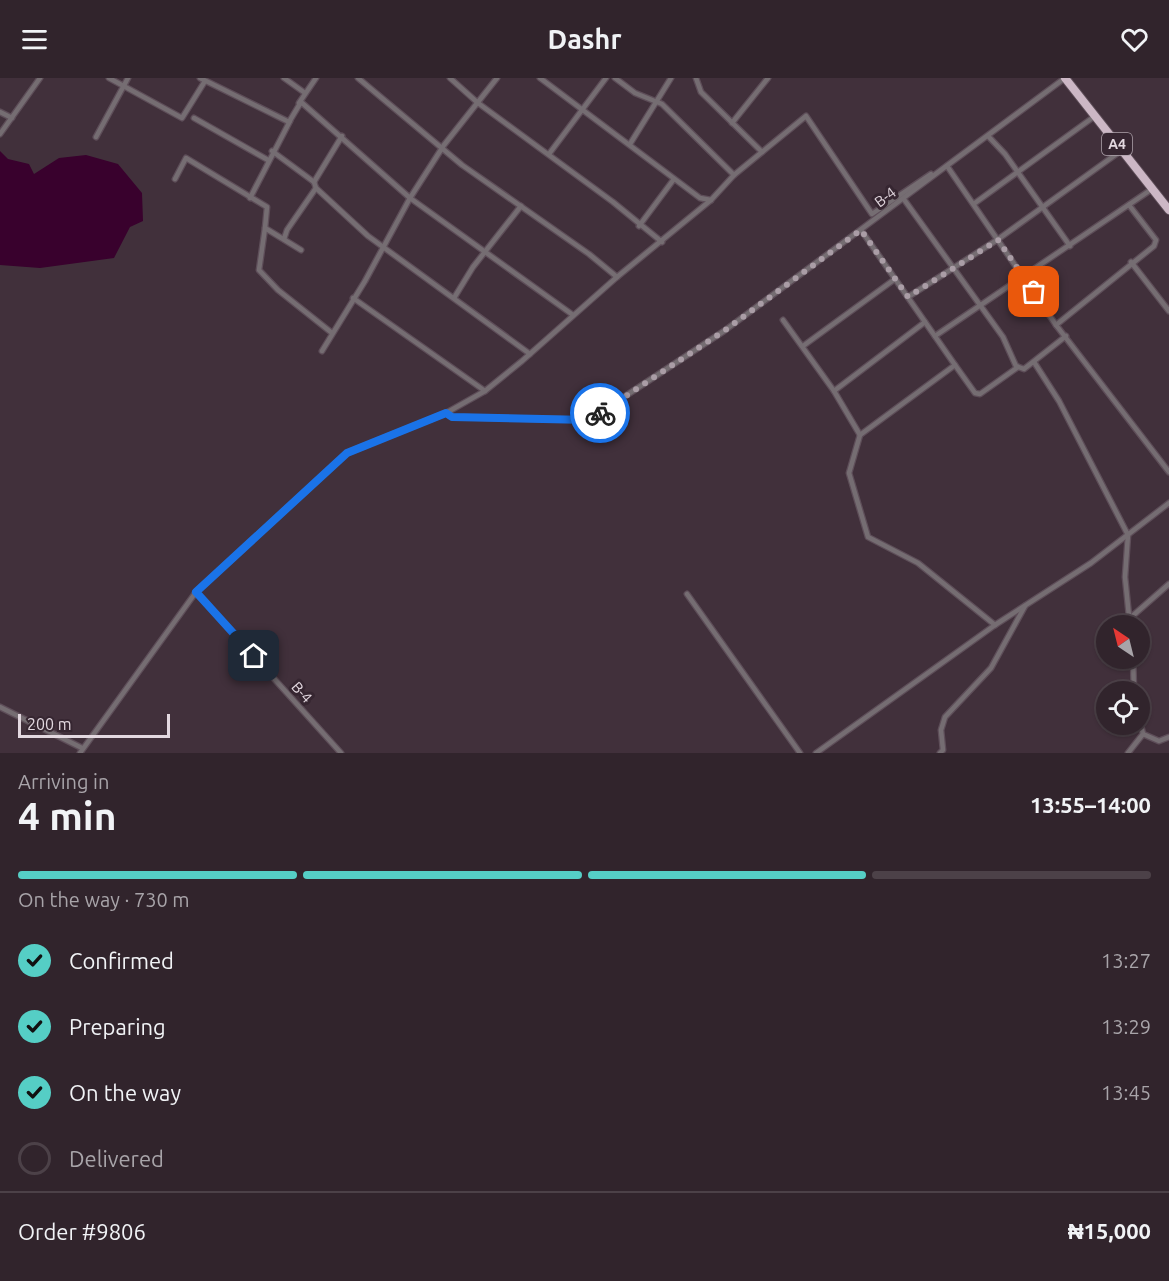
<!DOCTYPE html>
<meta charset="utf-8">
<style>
body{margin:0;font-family:Ubuntu,sans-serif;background:#3d3038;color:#f1f3f6;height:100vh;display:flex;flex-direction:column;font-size:22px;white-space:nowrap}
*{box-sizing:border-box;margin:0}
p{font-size:20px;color:#a8a4a9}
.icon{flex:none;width:33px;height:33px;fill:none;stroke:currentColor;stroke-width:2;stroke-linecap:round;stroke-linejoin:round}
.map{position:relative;height:675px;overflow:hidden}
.details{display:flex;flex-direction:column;background:#31242c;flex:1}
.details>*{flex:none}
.needle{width:39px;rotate:325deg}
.fabs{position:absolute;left:1096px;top:537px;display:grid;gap:12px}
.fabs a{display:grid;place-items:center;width:54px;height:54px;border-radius:50%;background:#31242c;box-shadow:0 2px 4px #0004,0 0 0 2px #4c4148;font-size:30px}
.scale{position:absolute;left:18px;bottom:15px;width:152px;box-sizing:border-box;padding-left:6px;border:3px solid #e3d8e0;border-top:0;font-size:16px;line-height:21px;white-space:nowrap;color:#e3d8e0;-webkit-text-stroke:4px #362631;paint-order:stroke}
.pin{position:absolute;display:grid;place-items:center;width:51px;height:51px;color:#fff;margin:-26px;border-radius:12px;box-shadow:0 3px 9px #0006}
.courier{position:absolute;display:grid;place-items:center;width:60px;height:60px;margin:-30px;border:4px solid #1a73e8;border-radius:50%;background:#fff;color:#222;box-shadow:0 2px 8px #0007}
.overview em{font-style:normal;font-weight:700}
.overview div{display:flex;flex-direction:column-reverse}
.overview{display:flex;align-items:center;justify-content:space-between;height:102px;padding:0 18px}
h1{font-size:39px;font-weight:700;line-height:45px}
.bar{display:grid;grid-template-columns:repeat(4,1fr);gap:9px 6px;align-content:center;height:72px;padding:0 18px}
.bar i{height:8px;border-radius:4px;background:#4c4148}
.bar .selected{background:#55cec5}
.bar p{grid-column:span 4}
.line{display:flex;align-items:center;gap:15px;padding:0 18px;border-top:2px solid #4c4148}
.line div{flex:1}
ol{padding:0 18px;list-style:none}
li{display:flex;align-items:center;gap:18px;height:66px}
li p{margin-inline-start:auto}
li .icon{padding:6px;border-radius:50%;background:#55cec5;color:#111;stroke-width:4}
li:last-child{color:#a8a4a9}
li i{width:33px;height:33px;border:3px solid #4c4148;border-radius:50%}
header{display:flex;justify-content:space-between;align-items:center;height:78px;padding:0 18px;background:#31242c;font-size:27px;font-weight:700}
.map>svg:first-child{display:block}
</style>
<header><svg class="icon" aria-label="menu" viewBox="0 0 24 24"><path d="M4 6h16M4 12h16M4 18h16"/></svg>Dashr<svg class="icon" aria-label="heart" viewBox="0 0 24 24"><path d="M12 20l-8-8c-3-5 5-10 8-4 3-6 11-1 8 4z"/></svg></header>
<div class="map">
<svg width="1169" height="675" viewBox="0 0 1169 675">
<rect width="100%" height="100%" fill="#41303b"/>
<polygon fill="#39012d" points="0,73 8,81 29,86 34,96 59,80 86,77 118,86 142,115 143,143 130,149 114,180 40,190 0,187"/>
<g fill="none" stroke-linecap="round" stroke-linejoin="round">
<g stroke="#5e4e59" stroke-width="7">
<g id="street">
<polyline points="109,0 182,40 205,3"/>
<polyline points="200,0 289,44 301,24 410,120 573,237"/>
<polyline points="284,0 305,15"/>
<polyline points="358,0 462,87 589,176 617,199"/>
<polyline points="450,0 478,25 613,124 662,164"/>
<polyline points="540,0 700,120 711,122"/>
<polyline points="615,0 635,15 662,26 734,97"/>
<polyline points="696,0 701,14 762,74"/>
<polyline points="299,25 316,0"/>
<polyline points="0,34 12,40"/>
<polyline points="194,40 268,82"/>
<polyline points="732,45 768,0"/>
<polyline points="0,56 40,0"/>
<polyline points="988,58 1005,76 1070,168"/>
<polyline points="96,59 128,0"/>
<polyline points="630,66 671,0"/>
<polyline points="272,73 314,104 316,110 368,158 530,276"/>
<polyline points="549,76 606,0"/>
<polyline points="947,88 1056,247 1169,394"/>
<polyline points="175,101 186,80 267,129 265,150 301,172"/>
<polyline points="314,104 342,58"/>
<polyline points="250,120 290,43"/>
<polyline points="903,120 1003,259 1016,288 1024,291 1066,258"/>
<polyline points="975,125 1095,38"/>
<polyline points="639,148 674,101"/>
<polyline points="265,150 259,192 278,212 332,255"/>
<polyline points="861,152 955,287 860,357 849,395 868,459 918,485 995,547"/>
<polyline points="284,161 287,152 316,110"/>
<polyline points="1131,184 1169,233"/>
<polyline points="908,219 997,162 1122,72"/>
<polyline points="353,220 485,313"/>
<polyline points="454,220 473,189 521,128"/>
<polyline points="783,242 834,313 860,357"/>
<polyline points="1056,247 1154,168 1156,162 1129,127"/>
<polyline points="935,258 1152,111"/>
<polyline points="803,268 895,201"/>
<polyline points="322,273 365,203 410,120 444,67 497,0"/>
<polyline points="1034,284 1059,323 1128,457 1125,499 1130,548"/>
<polyline points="955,287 975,315 980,316 1018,289"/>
<polyline points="834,313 925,244"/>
<polyline points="446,335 485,313 522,283 617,199 711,122 734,97 806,38 872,136 931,96"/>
<polyline points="687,516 800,675"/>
<polyline points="1129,541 1169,506"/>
<polyline points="1133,580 1134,614"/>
<polyline points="0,629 82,670"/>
<polyline points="1140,643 1143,656 1159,663 1169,659"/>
<polyline points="80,675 196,514"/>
<polyline points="341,675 196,514 347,375 446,335 452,339 589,342 724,253 1065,0"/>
<polyline points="816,675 995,547 1091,485 1169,425"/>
<polyline points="940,675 943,672 941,652 945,639 991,590 1025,528"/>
<polyline points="1128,675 1143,656"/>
</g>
</g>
<g stroke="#5e4e59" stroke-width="10">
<polyline id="highway" points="1065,0 1169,132"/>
</g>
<use href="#street" stroke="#756d72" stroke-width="4.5"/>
<use href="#highway" stroke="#ccb7c5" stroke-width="8"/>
</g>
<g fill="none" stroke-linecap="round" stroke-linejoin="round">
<polyline stroke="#aa9da6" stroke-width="6" stroke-dasharray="0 10.8" points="600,335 724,253 861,152 908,219 998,162 1034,214"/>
<polyline stroke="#1a73e8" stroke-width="8" points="254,578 196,514 347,375 446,335 452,339 589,342 600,335"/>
</g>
<g text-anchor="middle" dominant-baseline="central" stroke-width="6" stroke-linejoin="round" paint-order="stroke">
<rect fill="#362631" stroke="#afa3ac" stroke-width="1.5" x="1102" y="55" width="30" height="22" rx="4.5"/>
<g font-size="14" font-weight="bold" fill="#e3d8e0">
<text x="1117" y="66">A4</text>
</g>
<g font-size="15" fill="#e3d8e0" stroke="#362631">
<text transform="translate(885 119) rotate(-37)">B-4</text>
<text transform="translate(302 614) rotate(48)">B-4</text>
</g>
</g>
</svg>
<div class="fabs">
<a><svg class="needle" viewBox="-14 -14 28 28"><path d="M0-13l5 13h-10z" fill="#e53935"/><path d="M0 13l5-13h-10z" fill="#a8a4a9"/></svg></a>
<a><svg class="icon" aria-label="locate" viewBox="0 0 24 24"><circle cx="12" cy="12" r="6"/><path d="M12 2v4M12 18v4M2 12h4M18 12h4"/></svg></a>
</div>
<div class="scale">200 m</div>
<div class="pin" style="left:1034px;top:214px;background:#ea580c"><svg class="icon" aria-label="bag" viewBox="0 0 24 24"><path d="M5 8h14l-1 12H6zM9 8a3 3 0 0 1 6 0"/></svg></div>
<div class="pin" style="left:254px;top:578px;background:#1f2937"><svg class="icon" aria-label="home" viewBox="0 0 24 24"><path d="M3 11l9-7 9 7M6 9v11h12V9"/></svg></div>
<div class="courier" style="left:600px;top:335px"><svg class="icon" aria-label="bike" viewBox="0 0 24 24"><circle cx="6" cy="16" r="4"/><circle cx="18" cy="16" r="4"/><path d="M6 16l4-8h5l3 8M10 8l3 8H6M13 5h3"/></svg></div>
</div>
<section class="details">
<div class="overview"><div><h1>4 min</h1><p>Arriving in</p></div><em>13:55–14:00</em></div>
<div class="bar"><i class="selected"></i><i class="selected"></i><i class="selected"></i><i></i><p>On the way · 730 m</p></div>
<ol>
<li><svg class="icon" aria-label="check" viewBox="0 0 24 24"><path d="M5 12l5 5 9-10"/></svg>Confirmed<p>13:27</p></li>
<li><svg class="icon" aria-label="check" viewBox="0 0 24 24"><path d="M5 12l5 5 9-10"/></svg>Preparing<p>13:29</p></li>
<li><svg class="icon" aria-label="check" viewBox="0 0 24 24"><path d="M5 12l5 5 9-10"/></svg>On the way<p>13:45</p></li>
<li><i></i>Delivered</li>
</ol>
<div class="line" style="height:78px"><div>Order #9806</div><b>₦15,000</b></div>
</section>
